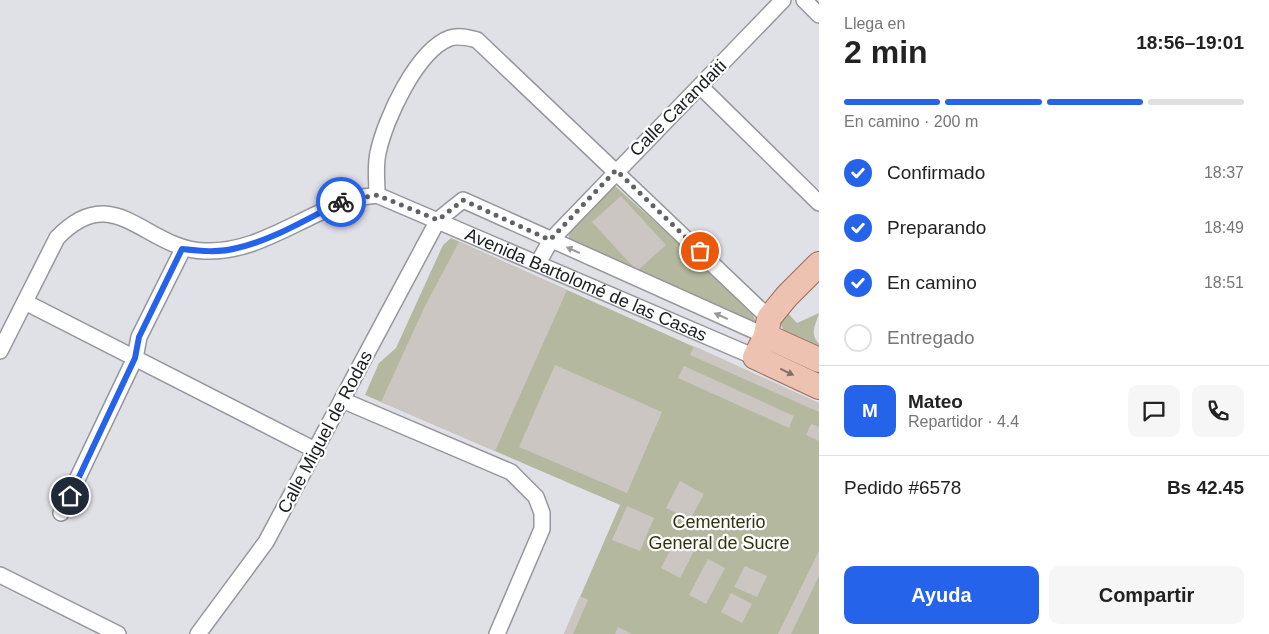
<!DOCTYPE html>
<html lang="es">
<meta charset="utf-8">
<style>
body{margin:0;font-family:Arial,sans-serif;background:#f6f6f6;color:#222;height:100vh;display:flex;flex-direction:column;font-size:19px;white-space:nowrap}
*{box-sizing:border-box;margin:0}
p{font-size:16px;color:#767676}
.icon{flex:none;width:28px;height:28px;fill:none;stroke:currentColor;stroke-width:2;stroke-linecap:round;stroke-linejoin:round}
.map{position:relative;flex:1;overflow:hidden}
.sheet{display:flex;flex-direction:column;background:#fff;width:450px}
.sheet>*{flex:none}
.pin{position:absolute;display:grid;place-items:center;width:42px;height:42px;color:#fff;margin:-21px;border:2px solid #fff;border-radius:50%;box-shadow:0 1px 5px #0007}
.courier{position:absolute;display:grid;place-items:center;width:50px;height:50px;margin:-25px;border:4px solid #2563eb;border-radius:50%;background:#fff;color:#222;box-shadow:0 1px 6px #0007}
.overview em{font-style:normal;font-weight:700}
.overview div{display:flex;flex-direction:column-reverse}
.overview{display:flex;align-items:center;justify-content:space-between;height:85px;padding:0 25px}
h1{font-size:32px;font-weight:700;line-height:38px}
.bar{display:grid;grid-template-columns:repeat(4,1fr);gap:8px 5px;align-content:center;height:60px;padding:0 25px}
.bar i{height:6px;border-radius:4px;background:#e0e0e0}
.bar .selected{background:#2563eb}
.bar p{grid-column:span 4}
.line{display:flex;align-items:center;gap:12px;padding:0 25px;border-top:1px solid #e0e0e0}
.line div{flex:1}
.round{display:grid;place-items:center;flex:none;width:52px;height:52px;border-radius:10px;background:#f6f6f6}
ol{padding:0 25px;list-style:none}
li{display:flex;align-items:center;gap:15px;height:55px}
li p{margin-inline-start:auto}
li .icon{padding:5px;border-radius:50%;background:#2563eb;color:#fff;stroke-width:4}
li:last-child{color:#767676}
li i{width:28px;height:28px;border:2px solid #e0e0e0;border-radius:50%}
.primary-button{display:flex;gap:10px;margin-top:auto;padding:10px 25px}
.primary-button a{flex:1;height:58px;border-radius:10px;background:#2563eb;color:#fff;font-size:20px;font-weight:700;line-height:58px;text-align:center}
.primary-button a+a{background:#f6f6f6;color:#222}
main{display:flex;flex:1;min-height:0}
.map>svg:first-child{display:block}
</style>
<main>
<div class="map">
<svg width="819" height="634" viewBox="0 0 819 634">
<rect width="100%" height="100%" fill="#e0e1e7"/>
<g fill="#b4b89f">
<polygon points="614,185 750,308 757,324 570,241 568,233"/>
<polygon points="451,238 819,403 819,634 564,634 620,505 365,395 379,363 396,348 443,245"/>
<path d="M785,310l12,13 22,-10c-3,12 -10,19 0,31v8l-36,-21 -3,-10z"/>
</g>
<g fill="#cbc6c2">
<polygon points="621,196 666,245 637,271 592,222"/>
<polygon points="459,242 567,290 495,451 381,402 425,306"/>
<polygon points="694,346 819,403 819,412 690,355"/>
<polygon points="555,365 662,412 627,493 519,447"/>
<polygon points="684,366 794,416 789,428 678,378"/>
<polygon points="811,424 819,427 819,441 806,435"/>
<polygon points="680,481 704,494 690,520 666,508"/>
<polygon points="627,506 654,518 640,551 612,540"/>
<polygon points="675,541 694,551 680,578 661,568"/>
<polygon points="819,551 819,576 791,634 778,634"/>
<polygon points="708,559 725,568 706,604 689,595"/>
<polygon points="745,566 767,576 757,597 734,587"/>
<polygon points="731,593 752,604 742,623 721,612"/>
<polygon points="580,596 588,600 573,634 564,634"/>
<polygon points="618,627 632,634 615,634"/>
</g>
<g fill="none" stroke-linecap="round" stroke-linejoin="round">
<g stroke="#96979c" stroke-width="18">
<g id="minor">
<polyline points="804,0 819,15"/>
<polyline points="701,87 819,203"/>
<path d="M377,195c0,-14 -2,-29 1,-42 7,-34 39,-103 72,-115 9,-3 19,0 27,2l292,278"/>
<polyline points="538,263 551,240 783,0"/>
<polyline points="25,302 315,450"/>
<path id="s1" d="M0,351l57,-113c57,-60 88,11 147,13 42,2 78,-21 115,-38 9,-5 18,-11 28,-13 9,-3 20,-3 30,-5l378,162"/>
<polyline points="342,400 511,472 536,497 542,513 542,529 497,634"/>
<polyline points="61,513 135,358 139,337 183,249"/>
<polyline points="0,575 118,634"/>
<polyline points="198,634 266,542 438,220 463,200 766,336"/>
</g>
</g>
<g stroke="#9c6e5c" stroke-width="26">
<g id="primary">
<polyline points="819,264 787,296 769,318 766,336 755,357 819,387"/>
<polyline points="766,336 819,360"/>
</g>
</g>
<use href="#minor" stroke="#fff" stroke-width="15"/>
<use href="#primary" stroke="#edc2b1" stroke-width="24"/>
</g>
<defs><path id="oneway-solid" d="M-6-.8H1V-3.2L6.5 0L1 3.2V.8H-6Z" transform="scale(1.25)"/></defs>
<g fill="#99999a">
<use href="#oneway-solid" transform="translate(573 250) rotate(-156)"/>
<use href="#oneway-solid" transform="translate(721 316) rotate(-156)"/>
</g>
<use fill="#847068" href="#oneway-solid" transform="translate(787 372) rotate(26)"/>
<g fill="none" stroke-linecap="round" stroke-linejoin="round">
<polyline stroke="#616265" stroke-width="5" stroke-dasharray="0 9" points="341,202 377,195 438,220 463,200 550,240 616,170 700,251"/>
<path stroke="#2563eb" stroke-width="6" d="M70,496l65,-138 4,-21 43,-88c18,2 37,4 55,-1 36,-8 71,-30 104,-46"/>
</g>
<g text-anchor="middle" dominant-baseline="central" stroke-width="4.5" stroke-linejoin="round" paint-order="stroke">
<g font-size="18" fill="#1c1d1f" stroke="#fff">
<text transform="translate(678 108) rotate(-45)">Calle Carandaiti</text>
<text stroke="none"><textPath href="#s1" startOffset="700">Avenida Bartolomé de las Casas</textPath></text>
<text transform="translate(325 432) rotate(-62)">Calle Miguel de Rodas</text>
</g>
<g font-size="18" fill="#30340a" stroke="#fff">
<text x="719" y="522">Cementerio<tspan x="719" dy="21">General de Sucre</tspan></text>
</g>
</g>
</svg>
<div class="pin" style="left:700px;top:251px;background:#ea580c"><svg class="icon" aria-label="bag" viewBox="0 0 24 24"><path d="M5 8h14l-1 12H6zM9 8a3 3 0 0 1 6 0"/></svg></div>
<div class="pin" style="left:70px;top:496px;background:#1f2937"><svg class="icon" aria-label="home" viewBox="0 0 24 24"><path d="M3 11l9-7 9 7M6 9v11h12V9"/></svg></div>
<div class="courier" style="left:341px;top:202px"><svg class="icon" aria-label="bike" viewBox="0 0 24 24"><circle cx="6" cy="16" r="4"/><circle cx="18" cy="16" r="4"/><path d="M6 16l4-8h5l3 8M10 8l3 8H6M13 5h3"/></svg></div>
</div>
<section class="sheet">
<div class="overview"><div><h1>2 min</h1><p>Llega en</p></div><em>18:56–19:01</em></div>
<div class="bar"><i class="selected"></i><i class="selected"></i><i class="selected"></i><i></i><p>En camino · 200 m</p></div>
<ol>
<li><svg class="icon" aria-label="check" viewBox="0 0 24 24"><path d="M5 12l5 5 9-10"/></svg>Confirmado<p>18:37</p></li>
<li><svg class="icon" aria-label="check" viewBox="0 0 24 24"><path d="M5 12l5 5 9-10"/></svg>Preparando<p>18:49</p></li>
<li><svg class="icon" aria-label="check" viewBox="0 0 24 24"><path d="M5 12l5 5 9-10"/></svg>En camino<p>18:51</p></li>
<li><i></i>Entregado</li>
</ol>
<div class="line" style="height:90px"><b class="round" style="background:#2563eb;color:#fff">M</b><div><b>Mateo</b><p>Repartidor · 4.4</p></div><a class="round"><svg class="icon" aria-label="chat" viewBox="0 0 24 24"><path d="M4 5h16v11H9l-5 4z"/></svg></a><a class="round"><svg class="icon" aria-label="phone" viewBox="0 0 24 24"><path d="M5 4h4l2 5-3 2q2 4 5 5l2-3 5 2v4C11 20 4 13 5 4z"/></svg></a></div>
<div class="line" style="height:65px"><div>Pedido #6578</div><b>Bs 42.45</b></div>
<div class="primary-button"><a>Ayuda</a><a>Compartir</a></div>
</section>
</main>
